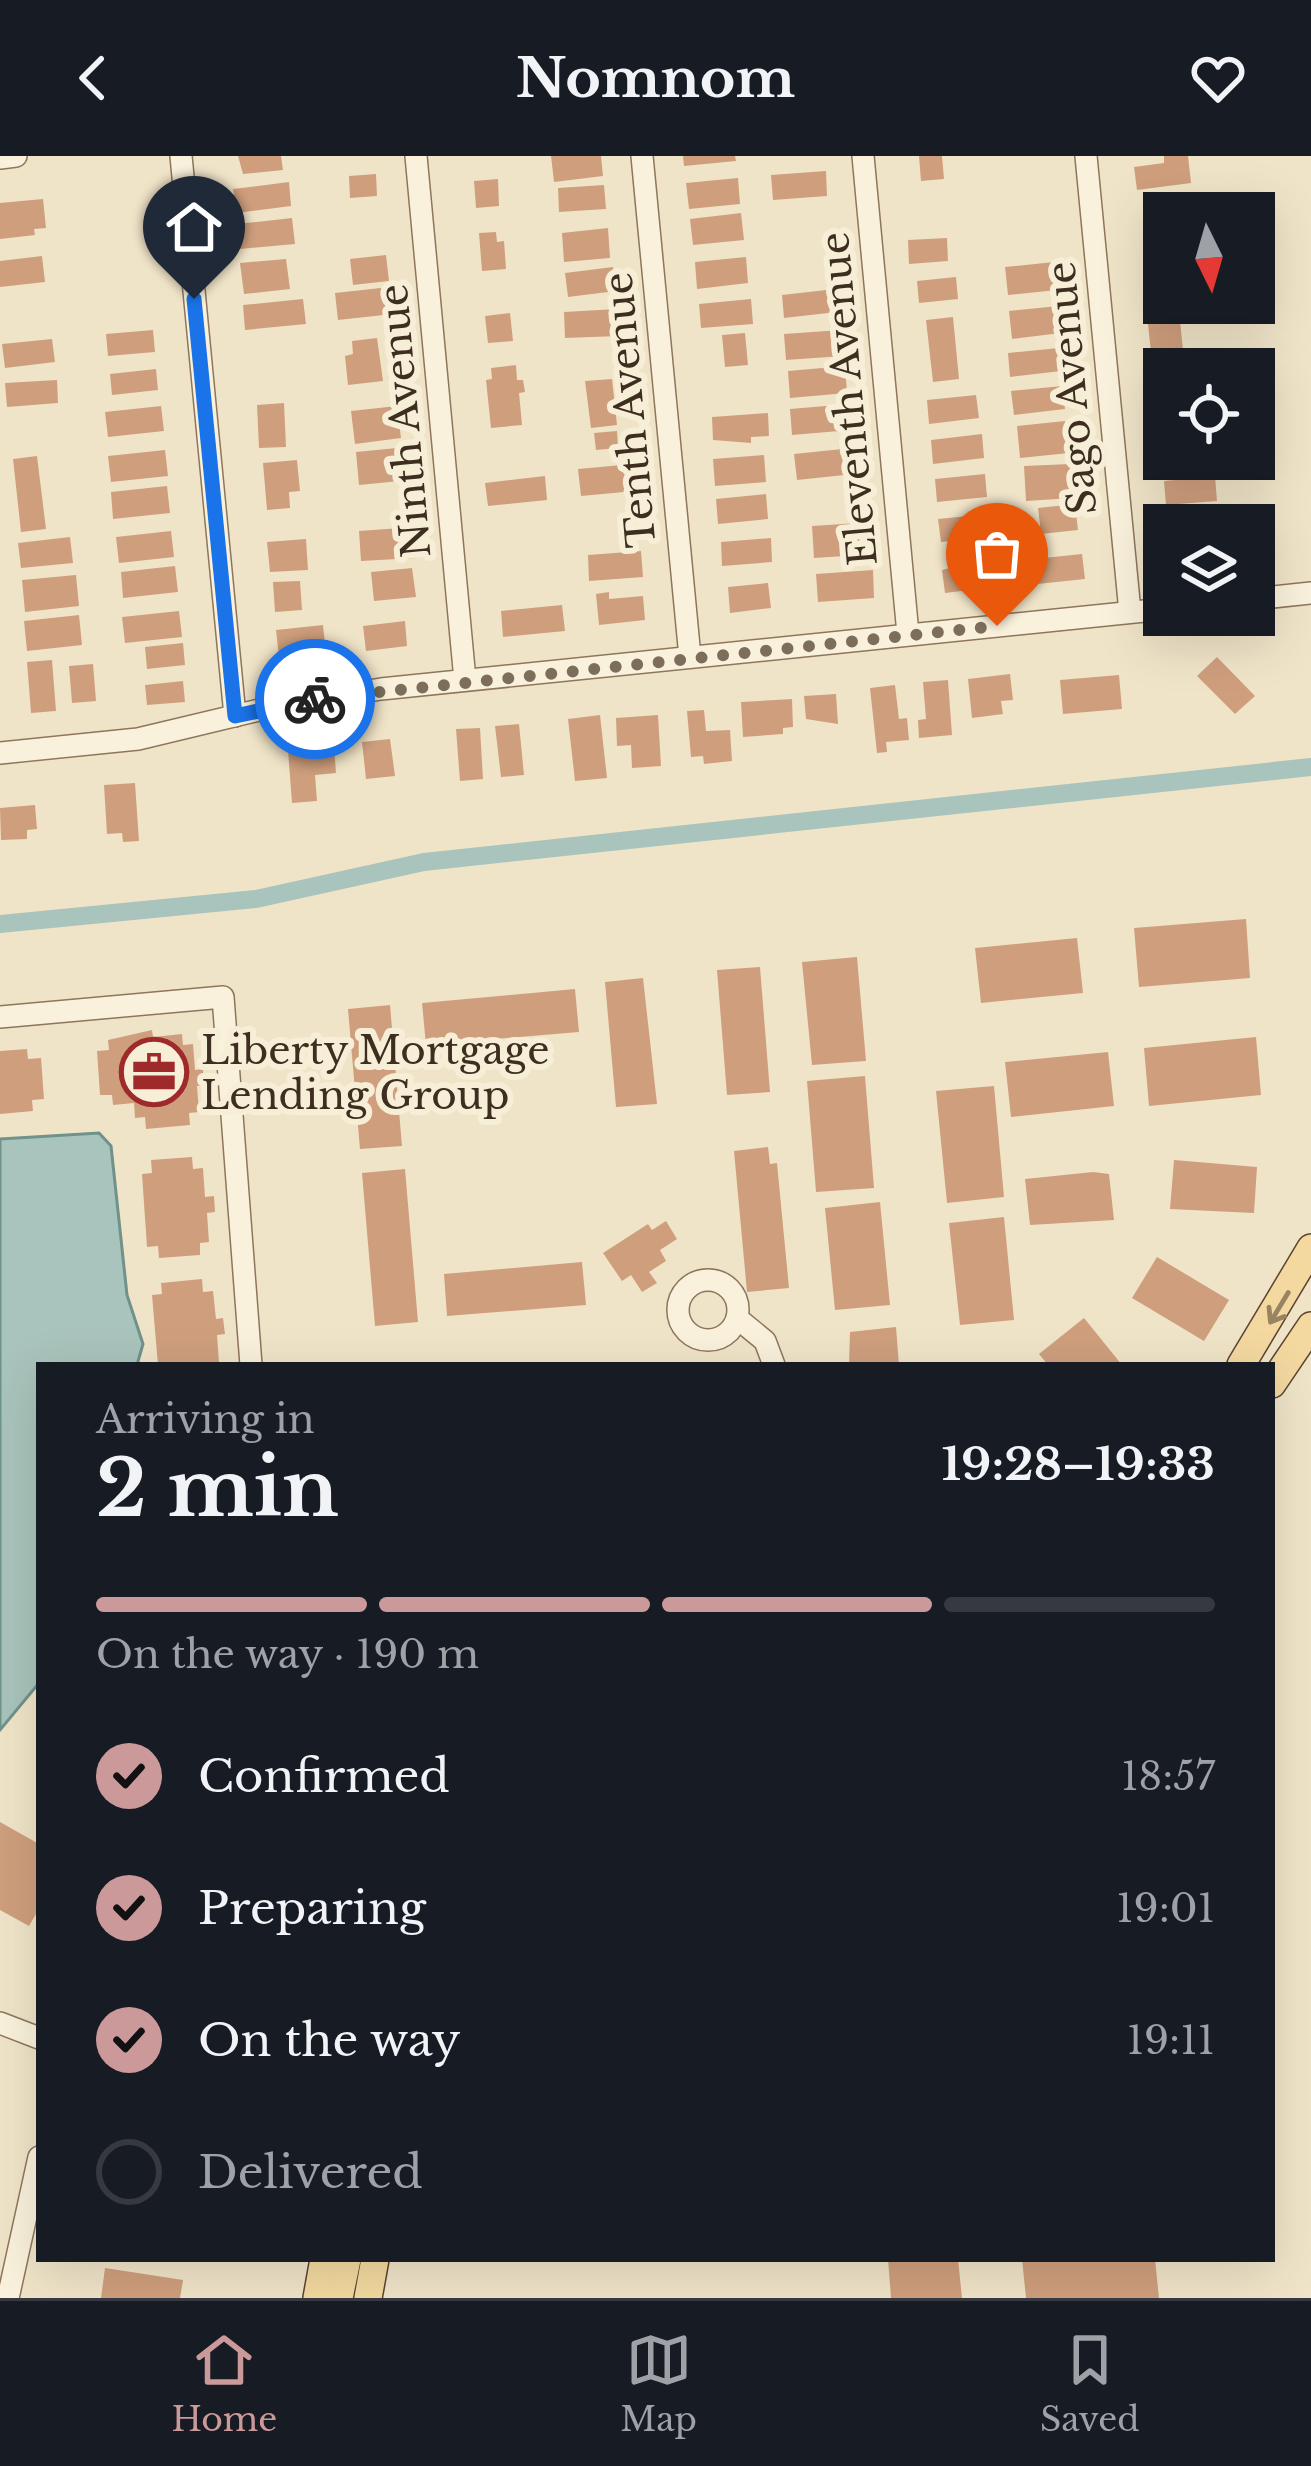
<!DOCTYPE html>
<meta charset="utf-8">
<style>
body{margin:0;font-family:"Libre Baskerville",serif;background:#20242c;color:#f1f3f6;height:100vh;display:flex;flex-direction:column;font-size:45px;white-space:nowrap}
*{box-sizing:border-box;margin:0}
p{font-size:39px;color:#9ea1a6}
.icon{flex:none;width:66px;height:66px;fill:none;stroke:currentColor;stroke-width:2;stroke-linecap:round;stroke-linejoin:round}
.map{position:relative;flex:1;overflow:hidden}
.side{position:absolute;left:36px;top:1206px;width:1239px;height:900px;display:flex;flex-direction:column;background:#171b24;border-radius:0px;box-shadow:0 12px 48px #0002}
.side>*{flex:none}
.needle{width:78px;rotate:175deg}
.tools{position:absolute;left:1143px;top:36px;display:grid;gap:24px}
.tools a{display:grid;place-items:center;width:132px;height:132px;border-radius:0px;background:#171b24;box-shadow:0 12px 48px #0002;font-size:60px}
.pin{position:absolute;display:grid;place-items:center;width:102px;height:102px;color:#fff;margin:-123px -51px;border-radius:50% 50% 50% 0;rotate:-45deg;box-shadow:0 0 12px #0007}
.pin .icon{rotate:45deg}
.courier{position:absolute;display:grid;place-items:center;width:120px;height:120px;margin:-60px;border:9px solid #1a73e8;border-radius:50%;background:#fff;color:#222;box-shadow:0 3px 15px #0007}
.summary em{font-style:normal;font-weight:700}
.summary div{display:flex;flex-direction:column-reverse}
.summary{display:flex;align-items:center;justify-content:space-between;height:204px;padding:0 60px}
h1{font-size:78px;font-weight:700;line-height:90px}
.bar{display:grid;grid-template-columns:repeat(4,1fr);gap:18px 12px;align-content:center;height:144px;padding:0 60px}
.bar i{height:15px;border-radius:9px;background:#363941}
.bar .on{background:#cc999b}
.bar p{grid-column:span 4}
ol{padding:0 60px;list-style:none}
li{display:flex;align-items:center;gap:36px;height:132px}
li p{margin-inline-start:auto}
li .icon{padding:12px;border-radius:50%;background:#cc999b;color:#111;stroke-width:4}
li:last-child{color:#9ea1a6}
li i{width:66px;height:66px;border:6px solid #363941;border-radius:50%}
header{display:flex;justify-content:space-between;align-items:center;height:156px;padding:0 60px;background:#171b24;font-size:54px;font-weight:700}
.tab-bar{display:flex;justify-content:space-around;align-items:center;height:168px;border-top:3px solid #363941;background:#171b24;font-size:33px;color:#9ea1a6}
.tab-bar a{display:grid;justify-items:center;gap:6px}
.tab-bar .on{color:#cc999b}
.map>svg:first-child{display:block}
</style>
<header><svg class="icon" aria-label="back" viewBox="0 0 24 24"><path d="M15 5l-7 7 7 7"/></svg>Nomnom<svg class="icon" aria-label="heart" viewBox="0 0 24 24"><path d="M12 20l-8-8c-3-5 5-10 8-4 3-6 11-1 8 4z"/></svg></header>
<div class="map">
<svg width="1311" height="2142" viewBox="0 0 1311 2142">
<rect width="100%" height="100%" fill="#f0e4c8"/>
<polygon fill="#a9c4bc" stroke="#6f938a" stroke-width="3" points="99,977 111,990 127,1139 143,1188 137,1209 39,1209 39,1527 0,1574 0,983"/>
<g fill="none" stroke-linecap="round" stroke-linejoin="round">
<polyline stroke="#a9c4bc" stroke-width="18" points="0,768 256,743 424,706 1311,611"/>
</g>
<g fill="#cf9f7d">
<polygon points="238,0 281,0 283,14 243,18"/>
<polygon points="551,0 601,0 603,20 554,26"/>
<polygon points="683,0 735,0 736,5 684,10"/>
<polygon points="919,0 942,0 944,23 921,25"/>
<polygon points="1164,0 1188,0 1191,27 1137,34 1134,11 1164,7"/>
<polygon points="826,15 827,40 773,44 771,19"/>
<polygon points="376,18 377,40 350,42 349,20"/>
<polygon points="738,22 740,48 689,53 686,27"/>
<polygon points="498,23 499,50 476,52 474,25"/>
<polygon points="289,26 291,50 236,57 233,33"/>
<polygon points="604,29 606,53 559,56 558,32"/>
<polygon points="1185,37 1186,57 1164,57 1164,71 1148,72 1145,40"/>
<polygon points="43,43 46,72 34,73 35,79 0,83 0,47"/>
<polygon points="741,57 744,84 693,89 690,63"/>
<polygon points="292,62 295,88 240,93 237,68"/>
<polygon points="608,72 610,102 564,106 562,77"/>
<polygon points="496,76 497,86 504,85 506,113 482,115 479,77"/>
<polygon points="947,82 948,105 909,108 908,84"/>
<polygon points="386,99 389,125 353,129 350,103"/>
<polygon points="42,100 45,126 0,131 0,105"/>
<polygon points="746,101 748,127 697,133 695,106"/>
<polygon points="286,103 290,133 244,138 240,107"/>
<polygon points="1054,106 1057,134 1008,139 1005,111"/>
<polygon points="613,111 616,135 568,141 565,117"/>
<polygon points="956,121 958,143 919,147 917,125"/>
<polygon points="1164,121 1164,151 1156,152 1152,123"/>
<polygon points="390,131 393,158 338,164 335,137"/>
<polygon points="835,133 837,156 784,162 782,139"/>
<polygon points="303,143 306,168 245,174 243,149"/>
<polygon points="751,143 753,168 701,172 699,148"/>
<polygon points="1058,150 1061,177 1012,183 1009,155"/>
<polygon points="617,153 619,180 565,182 564,156"/>
<polygon points="510,157 513,185 488,187 485,160"/>
<polygon points="953,161 959,223 933,226 926,164"/>
<polygon points="1180,165 1185,213 1164,213 1164,224 1154,225 1148,168"/>
<polygon points="153,174 155,196 108,200 106,178"/>
<polygon points="841,174 843,200 786,204 784,178"/>
<polygon points="745,177 748,209 725,211 722,179"/>
<polygon points="377,182 383,225 348,229 345,200 353,198 352,185"/>
<polygon points="52,183 55,206 5,212 2,188"/>
<polygon points="1059,192 1061,215 1010,221 1008,197"/>
<polygon points="516,209 517,224 523,224 525,236 519,237 522,269 491,272 486,224 492,223 491,212"/>
<polygon points="845,210 847,237 790,242 788,215"/>
<polygon points="156,213 158,234 112,239 110,218"/>
<polygon points="612,223 617,269 591,272 585,225"/>
<polygon points="57,224 58,247 7,251 5,227"/>
<polygon points="1062,230 1065,253 1014,259 1011,235"/>
<polygon points="976,239 979,262 929,268 927,244"/>
<polygon points="284,247 286,291 259,292 257,249"/>
<polygon points="849,248 851,274 792,279 790,253"/>
<polygon points="161,250 164,275 108,281 105,256"/>
<polygon points="397,250 401,282 355,288 351,255"/>
<polygon points="768,257 769,280 751,281 751,287 713,284 712,261"/>
<polygon points="1065,265 1069,297 1020,302 1017,270"/>
<polygon points="617,275 618,292 596,294 594,277"/>
<polygon points="982,278 984,302 933,308 931,284"/>
<polygon points="1158,286 1164,286 1164,303 1212,306 1161,313"/>
<polygon points="407,291 410,324 359,329 356,296"/>
<polygon points="852,292 854,318 797,324 794,298"/>
<polygon points="165,294 168,320 111,326 108,300"/>
<polygon points="764,299 766,326 715,330 713,303"/>
<polygon points="37,300 46,373 21,376 13,303"/>
<polygon points="297,304 300,335 289,336 290,352 267,354 263,307"/>
<polygon points="633,308 635,335 581,340 578,313"/>
<polygon points="1070,308 1073,342 1026,345 1024,310"/>
<polygon points="985,318 987,341 937,346 935,323"/>
<polygon points="545,320 547,344 488,350 485,327"/>
<polygon points="1215,320 1217,345 1166,349 1164,325"/>
<polygon points="167,330 170,357 113,363 111,336"/>
<polygon points="766,338 768,363 718,368 716,343"/>
<polygon points="1075,348 1078,374 1041,378 1038,352"/>
<polygon points="1218,357 1220,369 1169,369 1168,363"/>
<polygon points="989,358 991,381 941,386 938,363"/>
<polygon points="858,367 860,399 814,402 812,370"/>
<polygon points="414,371 416,402 361,405 359,375"/>
<polygon points="171,375 174,401 119,407 116,381"/>
<polygon points="70,381 73,407 21,412 18,387"/>
<polygon points="771,382 772,406 722,410 721,386"/>
<polygon points="306,383 308,414 270,416 267,386"/>
<polygon points="641,395 643,421 589,425 588,399"/>
<polygon points="1082,398 1085,423 1028,429 1025,404"/>
<polygon points="983,404 984,410 999,408 1002,430 945,437 942,414"/>
<polygon points="175,410 178,436 123,442 121,416"/>
<polygon points="412,412 416,441 374,445 371,416"/>
<polygon points="873,414 874,442 818,446 816,418"/>
<polygon points="76,419 79,450 25,456 22,424"/>
<polygon points="300,425 302,454 275,456 273,426"/>
<polygon points="768,427 771,452 730,457 728,431"/>
<polygon points="609,436 609,443 643,440 645,464 599,469 596,438"/>
<polygon points="562,449 565,475 503,481 501,455"/>
<polygon points="179,455 182,481 125,487 122,461"/>
<polygon points="79,459 82,489 27,495 24,465"/>
<polygon points="405,465 407,490 366,495 363,470"/>
<polygon points="323,469 326,497 279,501 276,474"/>
<polygon points="183,487 185,509 147,513 145,491"/>
<polygon points="1217,501 1255,540 1235,558 1197,520"/>
<polygon points="52,504 56,555 31,557 27,506"/>
<polygon points="93,508 96,545 72,547 69,510"/>
<polygon points="1010,518 1013,544 1001,545 1003,558 972,562 968,523"/>
<polygon points="1119,519 1122,553 1063,558 1060,524"/>
<polygon points="948,524 952,579 919,582 918,564 926,563 923,526"/>
<polygon points="183,525 185,546 147,549 145,529"/>
<polygon points="895,529 899,563 907,562 909,584 886,586 887,596 877,597 870,532"/>
<polygon points="836,538 838,568 806,563 804,540"/>
<polygon points="792,543 793,571 783,572 783,578 743,581 741,546"/>
<polygon points="704,554 706,575 730,574 732,605 704,608 703,600 691,601 687,555"/>
<polygon points="600,559 607,622 575,625 568,563"/>
<polygon points="658,559 661,610 632,612 631,589 617,590 616,562"/>
<polygon points="519,568 524,619 501,621 495,570"/>
<polygon points="480,572 483,623 460,625 456,573"/>
<polygon points="390,583 395,620 366,623 362,586"/>
<polygon points="334,591 336,617 315,619 317,645 292,647 288,594"/>
<polygon points="135,627 139,685 123,686 122,677 107,678 104,629"/>
<polygon points="35,649 37,673 27,674 27,683 1,684 0,652"/>
<polygon points="1246,763 1250,822 1139,831 1134,772"/>
<polygon points="1077,782 1083,837 981,847 975,792"/>
<polygon points="857,801 866,905 812,909 802,806"/>
<polygon points="760,811 770,936 727,939 717,814"/>
<polygon points="643,822 657,948 616,951 605,826"/>
<polygon points="575,833 579,876 426,889 422,847"/>
<polygon points="390,849 402,990 360,993 348,853"/>
<polygon points="152,874 153,881 182,878 183,889 193,888 195,914 203,913 204,929 197,930 199,956 189,957 190,969 146,973 145,961 135,962 134,947 113,949 112,939 100,939 97,895 109,894 108,884"/>
<polygon points="1256,881 1261,939 1149,950 1144,892"/>
<polygon points="27,893 28,903 41,902 44,943 32,944 33,955 0,958 0,895"/>
<polygon points="1108,896 1114,950 1011,961 1005,906"/>
<polygon points="865,920 874,1032 816,1036 807,925"/>
<polygon points="994,930 1004,1041 947,1047 936,935"/>
<polygon points="768,991 770,1008 777,1007 789,1132 747,1136 734,995"/>
<polygon points="192,1001 193,1013 203,1012 205,1041 214,1040 215,1056 207,1057 209,1086 200,1087 200,1099 159,1102 158,1090 147,1091 142,1018 152,1017 151,1004"/>
<polygon points="1174,1004 1257,1011 1254,1057 1170,1053"/>
<polygon points="405,1013 418,1166 375,1170 362,1017"/>
<polygon points="1093,1016 1109,1018 1114,1064 1030,1069 1025,1023"/>
<polygon points="880,1046 890,1149 835,1154 825,1052"/>
<polygon points="1004,1061 1014,1164 960,1169 949,1067"/>
<polygon points="666,1065 677,1083 660,1094 666,1105 649,1116 657,1127 642,1136 631,1119 622,1125 603,1097 648,1068 652,1074"/>
<polygon points="1157,1101 1229,1144 1204,1185 1132,1142"/>
<polygon points="582,1106 586,1149 447,1160 444,1118"/>
<polygon points="202,1123 203,1136 213,1135 216,1163 223,1162 225,1178 217,1179 219,1207 158,1209 152,1139 162,1138 161,1127"/>
<polygon points="1084,1162 1122,1209 1048,1209 1039,1198"/>
<polygon points="896,1171 899,1209 849,1209 850,1176"/>
<polygon points="0,1666 39,1688 39,1753 29,1770 0,1754"/>
<polygon points="888,2103 958,2103 962,2142 891,2142"/>
<polygon points="1022,2103 1155,2103 1159,2142 1026,2142"/>
<polygon points="105,2112 183,2124 180,2142 101,2142"/>
</g>
<g fill="none" stroke-linecap="round" stroke-linejoin="round">
<g stroke="#8d765c" stroke-width="24">
<g id="minor">
<polyline points="181,0 235,560"/>
<polyline points="416,0 465,524"/>
<polyline points="642,0 690,501"/>
<polyline points="863,0 908,478"/>
<polyline points="1086,0 1130,456"/>
<polyline points="0,2 16,0"/>
<polyline points="1254,443 1311,437"/>
<polyline points="0,597 138,583 280,549 381,533 1164,453"/>
<polyline points="0,861 223,841 251,1209"/>
<circle cx="708" cy="1154" r="30"/>
<polyline points="737,1162 765,1185 774,1209"/>
<polyline points="0,1867 39,1882"/>
<polyline points="8,2142 39,2001"/>
</g>
</g>
<g stroke="#5b4430" stroke-width="30">
<g id="major">
<polyline points="1241,1209 1311,1092"/>
<polyline points="1272,1228 1311,1170"/>
<polyline points="317,2142 324,2103"/>
<polyline points="339,2142 347,2103"/>
<polyline points="368,2142 375,2103"/>
</g>
</g>
<use href="#minor" stroke="#faf1dc" stroke-width="21"/>
<use href="#major" stroke="#f3d9a0" stroke-width="27"/>
</g>
<defs><path id="oneway-shaft" d="M-6 0H5M1.5-3L5.5 0L1.5 3" fill="none" stroke-width="1.6" stroke-linecap="round" stroke-linejoin="round" transform="scale(3)"/></defs>
<use stroke="#988460" href="#oneway-shaft" transform="translate(1279 1152) rotate(121)"/>
<g fill="none" stroke-linecap="round" stroke-linejoin="round">
<polyline stroke="#7c6e5b" stroke-width="12" stroke-dasharray="0 21.6" points="315,543 997,470"/>
<polyline stroke="#1a73e8" stroke-width="15" points="194,143 235,560 315,543"/>
</g>
<defs>
<g id="office-ring" transform="scale(3.45)"><circle r="9.5" fill="#f7eed8" stroke="#9e2a2b" stroke-width="1.5"/><path d="M-6-3h4V-5.5h4V-3h4V5H-6ZM-1-4.5V-3h2v-1.5ZM-6 0V1H6V0Z" fill="#9e2a2b"/></g>
</defs>
<g fill-rule="evenodd">
<use href="#office-ring" x="154" y="916"/>
</g>
<g text-anchor="middle" dominant-baseline="central" stroke-width="12" stroke-linejoin="round" paint-order="stroke">
<g font-size="39" fill="#3d2e20" stroke="#f7eed8">
<text transform="translate(1072 232) rotate(-95)">Sago Avenue</text>
<text transform="translate(849 243) rotate(-95)">Eleventh Avenue</text>
<text transform="translate(630 254) rotate(-95)">Tenth Avenue</text>
<text transform="translate(405 265) rotate(-95)">Ninth Avenue</text>
</g>
<g font-size="39" fill="#3d2e20" stroke="#f7eed8" text-anchor="start">
<text x="201" y="894">Liberty Mortgage<tspan x="201" dy="45">Lending Group</tspan></text>
</g>
</g>
</svg>
<div class="tools">
<a><svg class="needle" viewBox="-14 -14 28 28"><path d="M0-13l5 13h-10z" fill="#e53935"/><path d="M0 13l5-13h-10z" fill="#9ea1a6"/></svg></a>
<a><svg class="icon" aria-label="locate" viewBox="0 0 24 24"><circle cx="12" cy="12" r="6"/><path d="M12 2v4M12 18v4M2 12h4M18 12h4"/></svg></a>
<a><svg class="icon" aria-label="layers" viewBox="0 0 24 24"><path d="M12 4l9 5-9 5-9-5zM3 14l9 5 9-5"/></svg></a>
</div>
<div class="pin" style="left:997px;top:470px;background:#ea580c"><svg class="icon" aria-label="bag" viewBox="0 0 24 24"><path d="M5 8h14l-1 12H6zM9 8a3 3 0 0 1 6 0"/></svg></div>
<div class="pin" style="left:194px;top:143px;background:#1f2937"><svg class="icon" aria-label="home" viewBox="0 0 24 24"><path d="M3 11l9-7 9 7M6 9v11h12V9"/></svg></div>
<div class="courier" style="left:315px;top:543px"><svg class="icon" aria-label="bike" viewBox="0 0 24 24"><circle cx="6" cy="16" r="4"/><circle cx="18" cy="16" r="4"/><path d="M6 16l4-8h5l3 8M10 8l3 8H6M13 5h3"/></svg></div>
<section class="side">
<div class="summary"><div><h1>2 min</h1><p>Arriving in</p></div><em>19:28–19:33</em></div>
<div class="bar"><i class="on"></i><i class="on"></i><i class="on"></i><i></i><p>On the way · 190 m</p></div>
<ol>
<li><svg class="icon" aria-label="check" viewBox="0 0 24 24"><path d="M5 12l5 5 9-10"/></svg>Confirmed<p>18:57</p></li>
<li><svg class="icon" aria-label="check" viewBox="0 0 24 24"><path d="M5 12l5 5 9-10"/></svg>Preparing<p>19:01</p></li>
<li><svg class="icon" aria-label="check" viewBox="0 0 24 24"><path d="M5 12l5 5 9-10"/></svg>On the way<p>19:11</p></li>
<li><i></i>Delivered</li>
</ol>
</section>
</div>
<nav class="tab-bar">
<a class="on"><svg class="icon" aria-label="home" viewBox="0 0 24 24"><path d="M3 11l9-7 9 7M6 9v11h12V9"/></svg>Home</a>
<a><svg class="icon" aria-label="map" viewBox="0 0 24 24"><path d="M3 6l6-2 6 2 6-2v14l-6 2-6-2-6 2zM9 4v14M15 6v14"/></svg>Map</a>
<a><svg class="icon" aria-label="saved" viewBox="0 0 24 24"><path d="M7 4h10v16l-5-4-5 4z"/></svg>Saved</a>
</nav>
